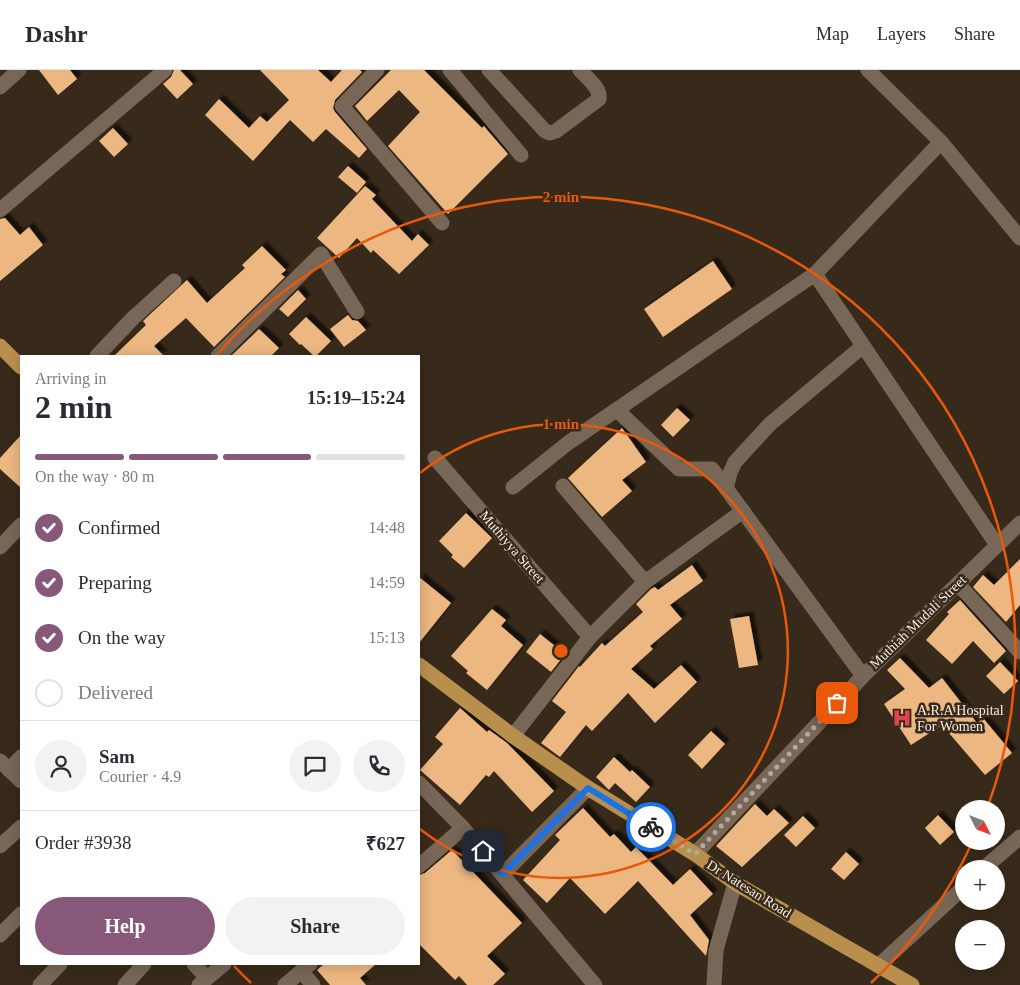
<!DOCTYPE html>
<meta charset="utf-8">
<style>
body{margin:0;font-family:Georgia,serif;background:#f2f2f3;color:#2b2b33;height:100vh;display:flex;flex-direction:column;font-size:19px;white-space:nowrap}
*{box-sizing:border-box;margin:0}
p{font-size:16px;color:#7c7c81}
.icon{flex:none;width:28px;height:28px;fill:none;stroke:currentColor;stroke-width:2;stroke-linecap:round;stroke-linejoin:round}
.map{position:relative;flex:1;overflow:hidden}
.side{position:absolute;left:20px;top:285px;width:400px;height:610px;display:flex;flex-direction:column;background:#fff;border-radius:0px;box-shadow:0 2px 12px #0003}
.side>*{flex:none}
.needle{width:32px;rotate:132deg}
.fabs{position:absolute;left:955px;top:730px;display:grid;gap:10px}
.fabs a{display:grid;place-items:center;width:50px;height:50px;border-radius:50%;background:#fff;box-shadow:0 2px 12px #0003;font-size:25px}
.pin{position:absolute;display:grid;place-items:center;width:42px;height:42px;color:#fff;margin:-21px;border-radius:10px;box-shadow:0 2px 8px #0006}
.courier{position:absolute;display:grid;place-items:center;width:50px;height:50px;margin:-25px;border:4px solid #1a73e8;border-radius:50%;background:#fff;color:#222;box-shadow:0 1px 6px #0007}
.headline em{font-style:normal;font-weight:600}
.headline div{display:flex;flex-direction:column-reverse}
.headline{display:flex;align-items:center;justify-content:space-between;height:85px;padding:0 15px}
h1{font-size:32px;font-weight:600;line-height:38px}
.bar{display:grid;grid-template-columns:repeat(4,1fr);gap:8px 5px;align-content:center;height:60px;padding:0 15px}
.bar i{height:6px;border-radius:4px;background:#e1e1e2}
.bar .active{background:#875879}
.bar p{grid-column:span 4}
.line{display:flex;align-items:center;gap:12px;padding:0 15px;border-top:1px solid #e1e1e2}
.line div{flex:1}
.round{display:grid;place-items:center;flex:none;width:52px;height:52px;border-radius:26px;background:#f2f2f3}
ol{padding:0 15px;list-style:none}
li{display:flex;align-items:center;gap:15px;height:55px}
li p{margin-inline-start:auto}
li .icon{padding:5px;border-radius:50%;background:#875879;color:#fff;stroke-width:4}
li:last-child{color:#7c7c81}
li i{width:28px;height:28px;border:2px solid #e1e1e2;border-radius:50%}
.cta{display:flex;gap:10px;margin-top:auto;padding:10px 15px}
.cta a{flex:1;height:58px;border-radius:30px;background:#875879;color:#fff;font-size:20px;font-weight:600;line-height:58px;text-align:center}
.cta a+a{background:#f2f2f3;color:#2b2b33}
header{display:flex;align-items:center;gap:30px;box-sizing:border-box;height:70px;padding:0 25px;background:#fff;border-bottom:1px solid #e1e1e2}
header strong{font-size:24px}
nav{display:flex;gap:28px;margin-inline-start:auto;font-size:18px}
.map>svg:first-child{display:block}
</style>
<header>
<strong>Dashr</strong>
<nav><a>Map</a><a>Layers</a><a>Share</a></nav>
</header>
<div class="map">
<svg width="1020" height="915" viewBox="0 0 1020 915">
<defs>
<filter id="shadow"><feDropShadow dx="4.5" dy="-4.5" stdDeviation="1" flood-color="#0009"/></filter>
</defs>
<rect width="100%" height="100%" fill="#382a1a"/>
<g fill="#ecb781" filter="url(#shadow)">
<polygon points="39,0 70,0 77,9 58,25"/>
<polygon points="174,0 180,0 193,14 177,29 163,14 171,7"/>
<polygon points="260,0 318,0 331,12 342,0 360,0 362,2 335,30 333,38 335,42 367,79 359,88 326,59 313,72 290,50 253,91 205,45 219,29 249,58 260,46 267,52 289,30"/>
<polygon points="391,0 424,0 482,58 484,56 488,61 508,84 448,144 388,76 420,42 399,20 367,51 355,36"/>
<polygon points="113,58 128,74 114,87 99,71"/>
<polygon points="348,96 366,112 357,123 338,107"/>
<polygon points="365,116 376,125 372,129 412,171 418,164 429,175 399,204 373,180 371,183 357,168 339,188 317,168"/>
<polygon points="5,148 20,165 29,157 43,175 0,211 0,149"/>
<polygon points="262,176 286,200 281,204 285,207 214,277 186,248 154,276 164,286 114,286 146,255 143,251 187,210 207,233 245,198 242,195"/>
<polygon points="713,191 732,219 663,267 644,239"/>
<polygon points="298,220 306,229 288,247 279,239"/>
<polygon points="348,245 352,250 358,251 366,260 344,277 330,259"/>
<polygon points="306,247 331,271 316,286 314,286 301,274 300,275 289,264"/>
<polygon points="259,259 279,278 271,286 231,286"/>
<polygon points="677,338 690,350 673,367 661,355"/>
<polygon points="622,358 646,392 622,410 632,421 602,447 568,408"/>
<polygon points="21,365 21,418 0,399 0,388"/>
<polygon points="466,443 492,468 464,498 451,487 453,485 439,471"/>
<polygon points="1020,489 1020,535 1006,552 973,517 983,505 994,515"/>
<polygon points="692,495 703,511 670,535 682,549 650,576 653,579 631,599 654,619 681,595 697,612 655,653 628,623 592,661 586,655 560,687 541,673 566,642 552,631 579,596 580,597 602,573 605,576 643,542 636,534 651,519 655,517 658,520"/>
<polygon points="419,507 451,533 419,573"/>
<polygon points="960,530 1006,581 994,593 973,571 952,594 926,570 949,544 947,542"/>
<polygon points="492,539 506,550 501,556 523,575 487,620 466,603 468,601 451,586"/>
<polygon points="749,546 758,595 739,598 730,549"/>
<polygon points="540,564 565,584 551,602 526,582"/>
<polygon points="900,588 929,618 942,608 977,653 983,648 1012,683 985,705 942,655 911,675 884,634 905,619 887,600"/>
<polygon points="1000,592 1018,611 1004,624 986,606"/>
<polygon points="460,638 487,662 489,660 507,673 554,721 532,742 494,701 489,707 486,705 460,735 420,700 443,674 435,667"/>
<polygon points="711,661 725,674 702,699 688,685"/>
<polygon points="614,687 630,702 632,700 650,717 636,732 615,713 609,720 596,707"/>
<polygon points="755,734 767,746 774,739 789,753 742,797 716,776"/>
<polygon points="583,738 610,767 614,764 631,782 636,777 673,815 690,799 713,824 690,845 709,870 706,886 638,811 605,844 570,808 547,833 523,810 560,770 555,765"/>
<polygon points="938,745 954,762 940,775 925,758"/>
<polygon points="803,746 815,758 796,777 784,765"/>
<polygon points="452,780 522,853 487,886 505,904 493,915 467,915 459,906 455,910 419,874 419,805 425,803"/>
<polygon points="846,782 859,794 844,810 831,799"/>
<polygon points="324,894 376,894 360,908 366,915 330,915 317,900"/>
</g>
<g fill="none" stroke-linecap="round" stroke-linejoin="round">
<g stroke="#786756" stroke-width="15">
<polyline points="377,0 342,36 442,153"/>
<polyline points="450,0 521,85"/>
<path d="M489,0l56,61 5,2 6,-2 43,-32c2,-11 -12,-21 -19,-29"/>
<polyline points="868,0 941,72 1020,168"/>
<polyline points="0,17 19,0"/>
<polyline points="0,140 165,0"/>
<polyline points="815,204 997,475"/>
<polyline points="97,286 133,248 174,211"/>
<polyline points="218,286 321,184 357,242"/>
<polyline points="617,340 679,399 712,399 863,606"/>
<polyline points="435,388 590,567"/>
<polyline points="513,417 568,373 815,204 941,72"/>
<polyline points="726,419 730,403 735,392 770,354 863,276"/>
<polyline points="0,477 21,455"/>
<polyline points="645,512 743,441"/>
<polyline points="958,514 1020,582"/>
<polyline points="513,666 590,567 645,512 563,416"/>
<polyline points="0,691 21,711"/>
<polyline points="9,700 21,687"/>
<polyline points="419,713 463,758 595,915"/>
<polyline points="0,776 21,757"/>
<polyline points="695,784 863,606 1020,453"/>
<polyline points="419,796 463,758"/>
<polyline points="983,799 1020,767"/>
<polyline points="503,804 588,718"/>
<polyline points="0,865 21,844"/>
<polyline points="194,894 207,908"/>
<polyline points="878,896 964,817"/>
<polyline points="302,902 313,915"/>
<polyline points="40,915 60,894"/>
<polyline points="125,915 144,894"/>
<polyline points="199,915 224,894"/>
<polyline points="285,915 310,894"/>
<polyline points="714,915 716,880 735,813"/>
</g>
<g stroke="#b98f4d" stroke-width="15">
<polyline points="0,276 21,297"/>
<polyline points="419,595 513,666 588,718 695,784 735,813 912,915"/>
</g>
</g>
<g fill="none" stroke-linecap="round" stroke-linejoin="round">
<polyline stroke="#b4a89d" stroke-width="5" stroke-dasharray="0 9" points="651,757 695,784 837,633"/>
<polyline stroke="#1a73e8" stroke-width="6" points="483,781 503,804 588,718 651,757"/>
</g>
<g fill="none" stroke="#e8590c" stroke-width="2.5">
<path d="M420 403A227 227 0 1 1 420 759"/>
<path d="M972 773A454 454 0 0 1 871 913M251 913A454 454 0 0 1 234 896M216 286A454 454 0 0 1 988 736"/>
</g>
<defs>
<g id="hospital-bare" transform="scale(1.5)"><path d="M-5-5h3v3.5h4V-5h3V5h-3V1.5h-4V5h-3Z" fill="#e0444e" stroke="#382a1a" stroke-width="2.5" paint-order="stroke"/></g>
</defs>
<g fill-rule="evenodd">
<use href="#hospital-bare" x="902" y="648"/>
</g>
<g text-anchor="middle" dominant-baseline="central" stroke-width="5" stroke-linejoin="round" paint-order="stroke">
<g font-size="14" fill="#f6ece3" stroke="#382a1a">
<text transform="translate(512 477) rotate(49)">Muthiyya Street</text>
<text transform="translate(918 552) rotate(-44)">Muthiah Mudali Street</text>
<text transform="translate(749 819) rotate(32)">Dr Natesan Road</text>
</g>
<g font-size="14" fill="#f6ece3" stroke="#382a1a" text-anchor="start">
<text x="917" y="640">A.R.A Hospital<tspan x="917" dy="16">For Women</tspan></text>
</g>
</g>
<circle cx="561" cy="581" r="8" fill="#e8590c" stroke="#382a1a" stroke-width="2.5"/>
<g font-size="15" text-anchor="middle" font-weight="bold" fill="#e8590c" stroke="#382a1a" stroke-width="5" stroke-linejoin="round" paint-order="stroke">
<text x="561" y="132">2 min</text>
<text x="561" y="359">1 min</text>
</g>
</svg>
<div class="fabs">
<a><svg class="needle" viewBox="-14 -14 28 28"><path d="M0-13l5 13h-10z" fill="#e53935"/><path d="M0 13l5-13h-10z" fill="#7c7c81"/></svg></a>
<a>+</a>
<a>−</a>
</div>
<div class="pin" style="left:837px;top:633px;background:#ea580c"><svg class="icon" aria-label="bag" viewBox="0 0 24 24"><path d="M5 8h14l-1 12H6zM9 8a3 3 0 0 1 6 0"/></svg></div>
<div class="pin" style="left:483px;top:781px;background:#1f2937"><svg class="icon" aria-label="home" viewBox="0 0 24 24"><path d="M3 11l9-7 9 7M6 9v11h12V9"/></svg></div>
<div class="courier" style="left:651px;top:757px"><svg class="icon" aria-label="bike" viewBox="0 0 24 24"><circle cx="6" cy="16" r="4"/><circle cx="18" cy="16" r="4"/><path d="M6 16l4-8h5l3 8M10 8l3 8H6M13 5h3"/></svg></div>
<section class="side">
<div class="headline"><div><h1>2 min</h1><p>Arriving in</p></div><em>15:19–15:24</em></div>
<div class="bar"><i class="active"></i><i class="active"></i><i class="active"></i><i></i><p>On the way · 80 m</p></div>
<ol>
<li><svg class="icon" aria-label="check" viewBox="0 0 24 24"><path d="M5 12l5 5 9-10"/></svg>Confirmed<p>14:48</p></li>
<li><svg class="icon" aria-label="check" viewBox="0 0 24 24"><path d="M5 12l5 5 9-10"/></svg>Preparing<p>14:59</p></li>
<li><svg class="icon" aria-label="check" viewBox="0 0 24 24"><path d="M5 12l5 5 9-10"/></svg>On the way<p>15:13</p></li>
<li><i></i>Delivered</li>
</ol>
<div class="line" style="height:90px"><a class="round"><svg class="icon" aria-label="person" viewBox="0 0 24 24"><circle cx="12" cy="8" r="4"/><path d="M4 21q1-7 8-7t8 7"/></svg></a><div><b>Sam</b><p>Courier · 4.9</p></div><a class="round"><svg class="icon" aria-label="chat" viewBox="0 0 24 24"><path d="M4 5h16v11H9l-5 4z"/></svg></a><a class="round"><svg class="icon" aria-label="phone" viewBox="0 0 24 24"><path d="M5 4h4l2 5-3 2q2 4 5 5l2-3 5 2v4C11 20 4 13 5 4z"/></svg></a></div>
<div class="line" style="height:65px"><div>Order #3938</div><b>₹627</b></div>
<div class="cta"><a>Help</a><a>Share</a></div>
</section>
</div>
